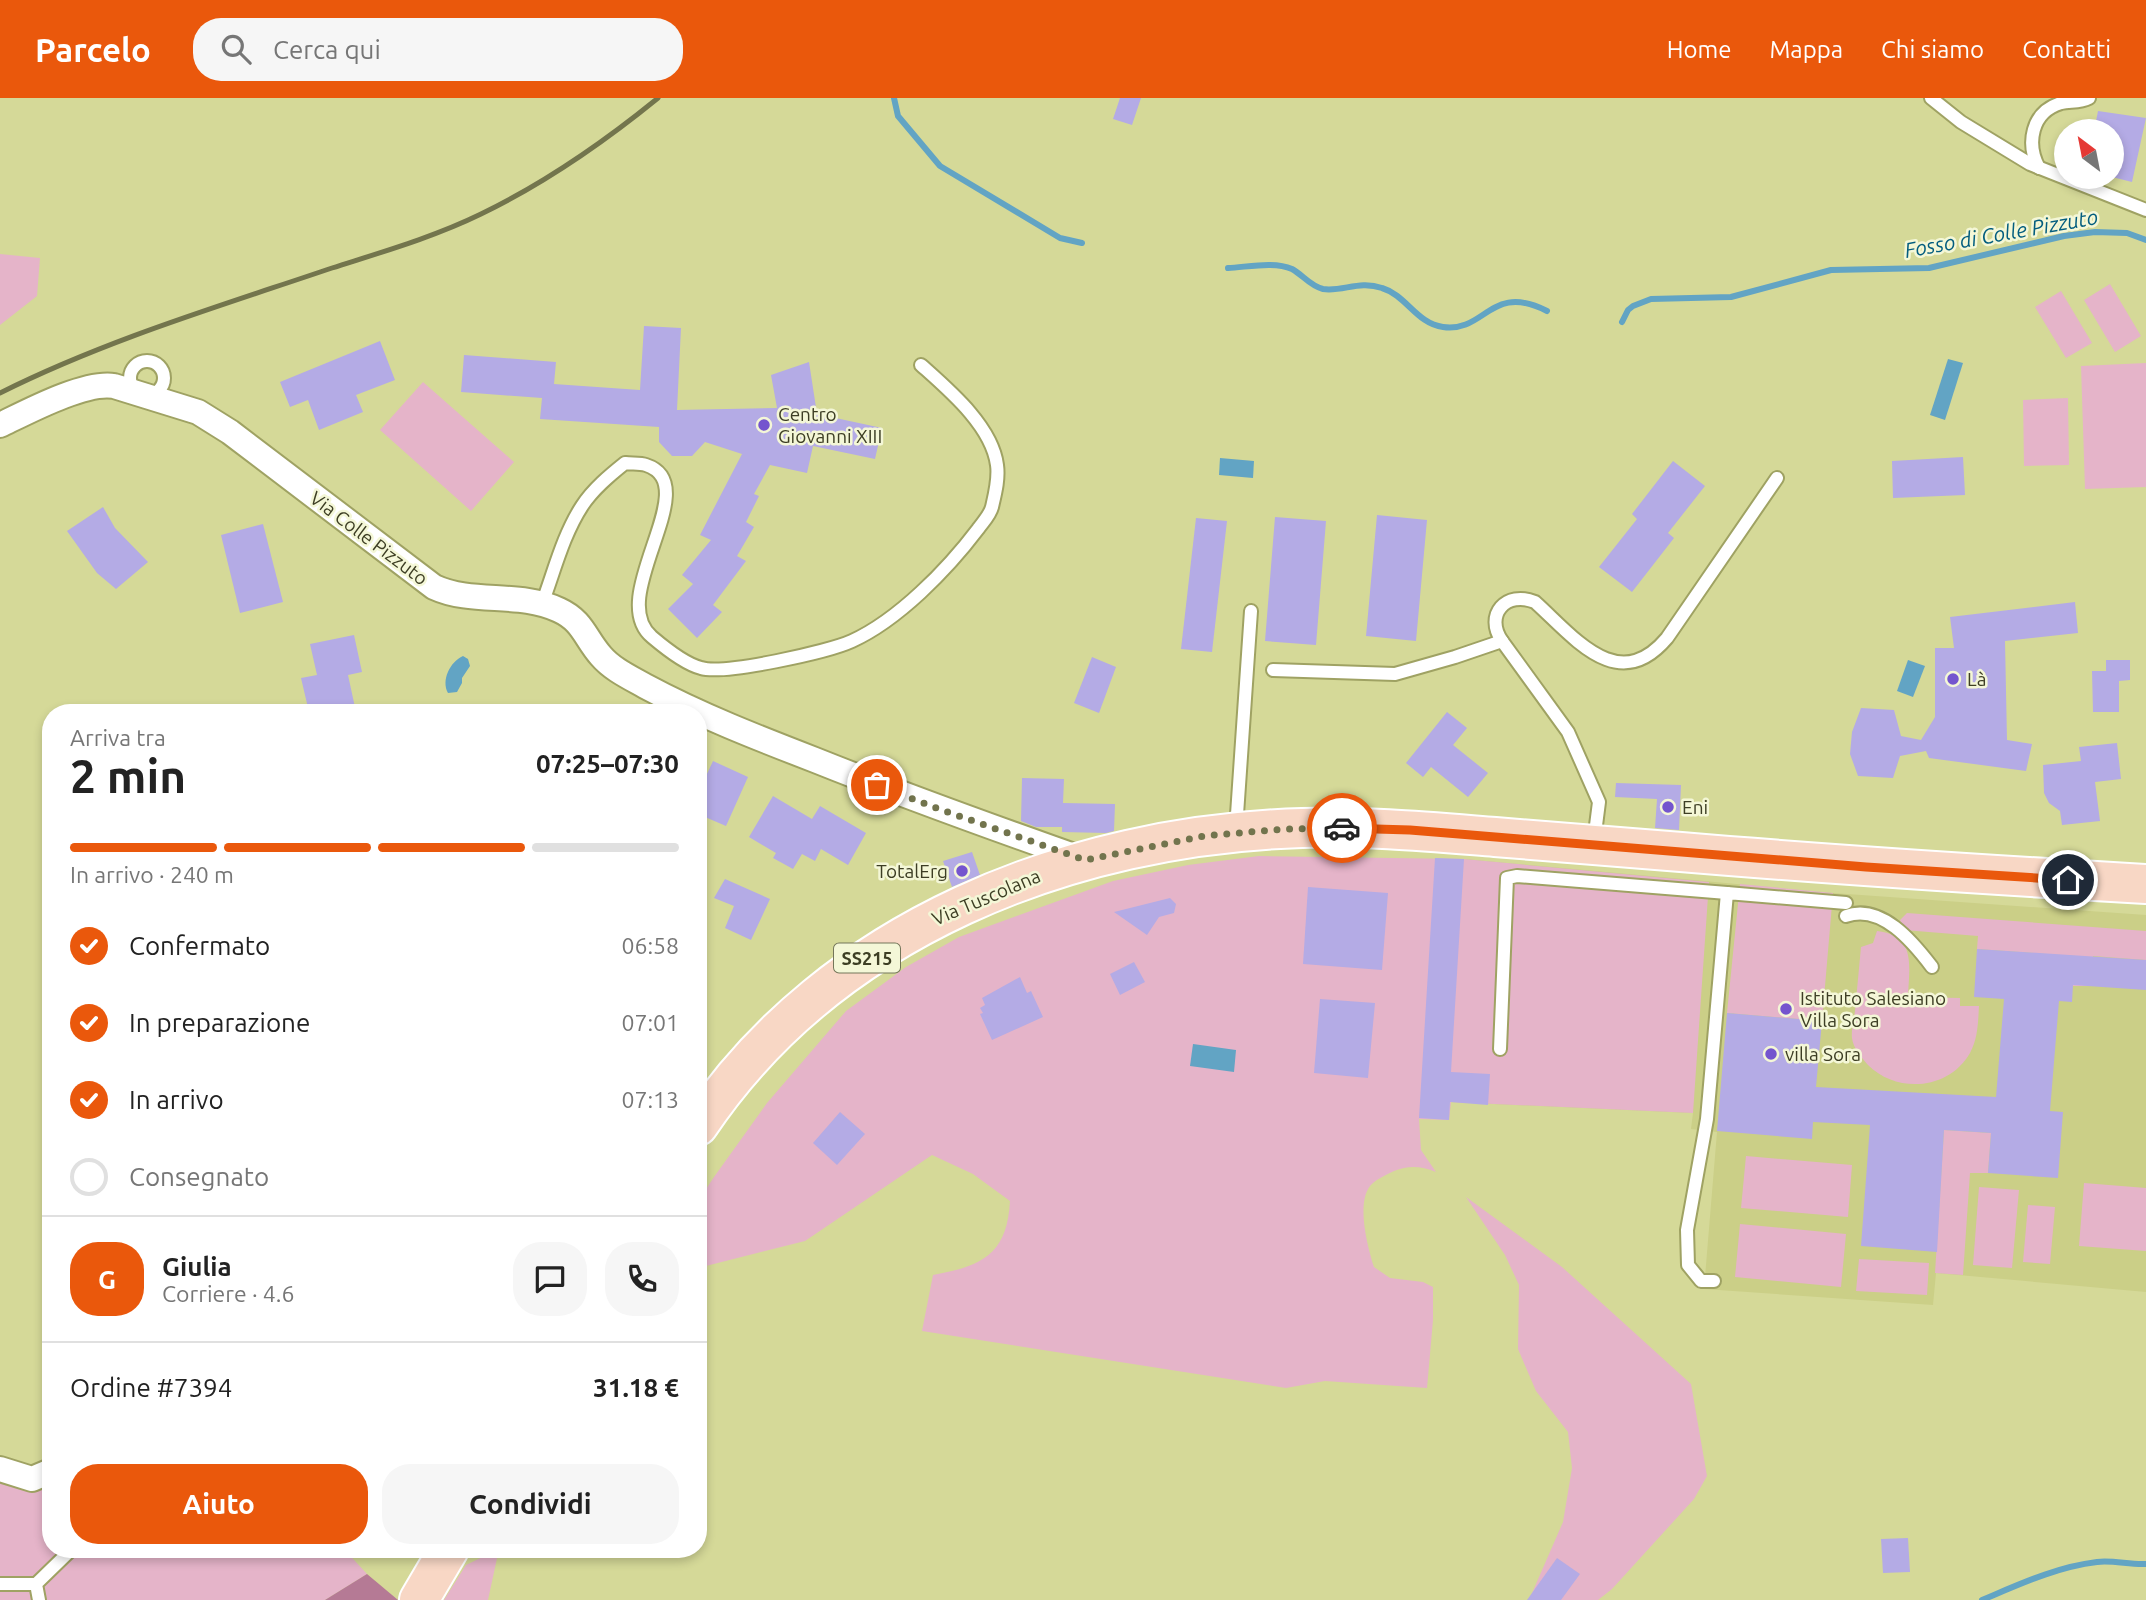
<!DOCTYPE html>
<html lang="it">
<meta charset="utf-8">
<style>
body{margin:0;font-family:Ubuntu,sans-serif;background:#f6f6f6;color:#222;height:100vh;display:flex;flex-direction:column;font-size:26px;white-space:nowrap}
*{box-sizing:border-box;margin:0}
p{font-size:23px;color:#767676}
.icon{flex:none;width:38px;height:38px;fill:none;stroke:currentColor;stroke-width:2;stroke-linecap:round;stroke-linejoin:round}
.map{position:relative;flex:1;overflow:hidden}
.panel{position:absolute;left:42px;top:606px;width:665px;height:854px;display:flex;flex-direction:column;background:#fff;border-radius:28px;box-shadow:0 4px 10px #0003}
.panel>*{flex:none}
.needle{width:46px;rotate:328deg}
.fabs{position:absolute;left:2054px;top:21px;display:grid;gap:14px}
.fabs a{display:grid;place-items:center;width:70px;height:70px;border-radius:50%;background:#fff;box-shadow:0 4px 10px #0003;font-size:35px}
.pin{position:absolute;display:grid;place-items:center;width:60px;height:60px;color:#fff;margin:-30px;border:4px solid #fff;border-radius:50%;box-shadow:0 2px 7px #0007}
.courier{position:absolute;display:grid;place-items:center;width:70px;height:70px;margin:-35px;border:5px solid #ea580c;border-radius:50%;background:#fff;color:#222;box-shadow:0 2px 9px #0007}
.overview em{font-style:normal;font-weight:600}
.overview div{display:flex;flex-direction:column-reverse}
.overview{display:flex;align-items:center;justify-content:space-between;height:119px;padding:0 28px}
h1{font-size:46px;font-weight:600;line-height:52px}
.bar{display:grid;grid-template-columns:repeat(4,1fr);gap:10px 7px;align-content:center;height:84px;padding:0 28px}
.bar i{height:9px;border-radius:5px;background:#e0e0e0}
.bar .on{background:#ea580c}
.bar p{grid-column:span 4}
.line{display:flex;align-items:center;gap:18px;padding:0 28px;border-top:2px solid #e0e0e0}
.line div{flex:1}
.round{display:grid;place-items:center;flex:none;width:74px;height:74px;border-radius:28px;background:#f6f6f6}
ol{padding:0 28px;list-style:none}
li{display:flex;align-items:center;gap:21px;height:77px}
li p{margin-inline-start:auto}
li .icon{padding:7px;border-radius:50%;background:#ea580c;color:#fff;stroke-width:4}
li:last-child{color:#767676}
li i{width:38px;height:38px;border:4px solid #e0e0e0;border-radius:50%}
.button{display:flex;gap:14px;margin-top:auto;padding:14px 28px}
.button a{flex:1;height:80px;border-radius:28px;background:#ea580c;color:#fff;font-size:28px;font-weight:600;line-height:80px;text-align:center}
.button a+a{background:#f6f6f6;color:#222}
header{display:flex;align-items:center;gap:42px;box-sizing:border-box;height:98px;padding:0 35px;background:#ea580c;color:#fff}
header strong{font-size:33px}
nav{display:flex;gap:38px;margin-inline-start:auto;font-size:24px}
.search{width:490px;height:63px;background:#f6f6f6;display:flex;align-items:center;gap:18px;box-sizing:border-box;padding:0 24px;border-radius:28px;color:#767676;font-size:26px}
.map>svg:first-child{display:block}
</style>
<header>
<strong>Parcelo</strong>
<div class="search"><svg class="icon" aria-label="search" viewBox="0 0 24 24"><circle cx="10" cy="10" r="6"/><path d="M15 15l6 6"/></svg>Cerca qui</div>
<nav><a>Home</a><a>Mappa</a><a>Chi siamo</a><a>Contatti</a></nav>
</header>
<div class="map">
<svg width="2146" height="1502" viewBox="0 0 2146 1502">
<rect width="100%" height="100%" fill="#d5d998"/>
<polygon fill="#cbcf87" points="1464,761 1833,795 2146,817 2146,1194 1936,1175 1933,1207 1704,1191 1717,1034 1691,1031 1693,1015 1451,1004 1449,1022"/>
<g fill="#e5b4c9">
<polygon points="0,156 40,160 37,198 0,227"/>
<polygon points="2110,186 2141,238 2115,254 2084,202"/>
<polygon points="2061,193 2092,245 2066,260 2035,209"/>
<polygon points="2146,265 2146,389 2085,391 2081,268"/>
<polygon points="423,284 514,364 471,413 380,332"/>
<polygon points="2068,300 2069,367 2024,368 2023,302"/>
<path d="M1259,758l205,3 245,23 -16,231 -242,-11 -2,18 -30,-1 2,31 15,22c-15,-6 -27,-7 -42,-1 -8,4 -18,8 -24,15 -14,18 -2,62 4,81l16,11 33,4 10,5v33l-6,68 -102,-7 -39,7 -364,-57 11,-56c49,-9 74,-20 77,-74l-37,-27 -41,-19 -127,86 -107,27v-67l16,-24 53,-74 79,-92 60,-44 53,-30 154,-56 75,-16z"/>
<polygon points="1740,786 1833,795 1822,923 1727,915"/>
<polygon points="1907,815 2146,833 2146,862 2093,858 2090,888 2073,888 2075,858 1977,851 1978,838 1904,832 1900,822"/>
<path d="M1877,833c40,4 32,36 31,66l52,1v8h19c-1,17 -1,32 -9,47 -21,37 -73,41 -102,12 -6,-7 -15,-17 -16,-27 -1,-8 2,-19 3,-27 2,-21 4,-43 6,-64l12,-4z"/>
<polygon points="1944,1032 1991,1035 1988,1075 1970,1075 1963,1177 1935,1175"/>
<polygon points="1746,1058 1852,1067 1848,1119 1741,1110"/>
<polygon points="2084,1085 2146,1090 2146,1153 2079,1148"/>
<polygon points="1979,1089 2019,1092 2012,1170 1973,1167"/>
<polygon points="1466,1099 1562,1169 1691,1286 1707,1378 1694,1401 1612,1491 1598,1502 1529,1502 1563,1424 1572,1370 1568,1334 1536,1293 1518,1251 1519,1187 1505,1157"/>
<polygon points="2028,1107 2055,1109 2050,1166 2023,1164"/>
<polygon points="1740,1126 1846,1136 1841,1189 1735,1179"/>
<polygon points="1859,1161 1929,1165 1927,1197 1856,1193"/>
<polygon points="0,1371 51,1373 51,1451 344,1451 367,1476 325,1502 0,1502"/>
<polygon points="499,1451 488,1502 444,1502 466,1467"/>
</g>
<polygon fill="#b57a95" points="367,1476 398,1502 325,1502"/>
<g fill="#62a4c4">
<polygon points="1948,261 1963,265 1945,322 1930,317"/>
<polygon points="1220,360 1254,363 1253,380 1219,377"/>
<path d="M463,558l5,3 2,7 -8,12v5l-5,9 -9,1c-7,-13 2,-31 15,-37z"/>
<polygon points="1908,562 1925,568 1913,599 1897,593"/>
<polygon points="1193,946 1236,952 1234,974 1190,968"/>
</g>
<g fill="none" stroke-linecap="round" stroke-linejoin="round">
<g stroke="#62a4c4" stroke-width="6">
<polyline points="894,0 898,18 940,68 1060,140 1082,145"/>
<path d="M1228,170c20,-1 46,-7 64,1 11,6 18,17 31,20 20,3 36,-9 59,-1 24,7 35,36 61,39 43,6 47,-45 104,-16"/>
<polyline points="1622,224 1628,212 1633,208 1651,201 1731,199 1831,172 1929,170 2064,138 2095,134 2127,135 2146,142"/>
<path d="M1982,1502c38,-16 74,-33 115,-38 16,-2 33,3 49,2"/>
</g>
</g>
<g fill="#b4abe5">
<polygon points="1120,0 1141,0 1132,27 1113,21"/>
<polygon points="2098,13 2146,20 2132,84 2112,79 2112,33 2094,33"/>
<polygon points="644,228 681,230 677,312 777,310 771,277 809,264 817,316 882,330 875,361 813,348 807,375 770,367 754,396 759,398 746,424 754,429 737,458 746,463 713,507 722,514 697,540 668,511 693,486 682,477 711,442 700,437 742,356 705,344 692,358 672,358 659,344 659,329 540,321 542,300 461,294 464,257 556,264 554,286 640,292"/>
<polygon points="380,243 395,282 356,297 363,314 319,332 308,302 290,309 280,284"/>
<polygon points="1963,359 1965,397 1893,400 1892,363"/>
<polygon points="1673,363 1705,388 1668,435 1674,440 1632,494 1599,469 1637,421 1632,416"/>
<polygon points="103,409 115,430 148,464 116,491 97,475 67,433"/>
<polygon points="1377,417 1427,422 1416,543 1366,538"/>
<polygon points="1275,419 1326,423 1316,547 1265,543"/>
<polygon points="1196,420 1227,423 1212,554 1181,551"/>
<polygon points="263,426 283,504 240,515 221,437"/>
<polygon points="2075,504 2078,535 2005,543 2007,642 2032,646 2026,673 1929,660 1926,653 1900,658 1893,680 1858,678 1850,656 1852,634 1861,610 1894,612 1901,638 1921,642 1935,619 1935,550 1954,550 1950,519"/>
<polygon points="354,537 362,574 348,577 356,614 309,614 301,580 317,577 310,546"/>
<polygon points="1092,559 1116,569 1099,615 1074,605"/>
<polygon points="2106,562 2130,562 2130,582 2119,583 2119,614 2093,614 2092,573 2106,573"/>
<polygon points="1447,614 1467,630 1453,647 1488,675 1468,699 1431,669 1423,679 1406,665"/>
<polygon points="2117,645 2121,681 2095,684 2100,723 2062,727 2060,713 2049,705 2044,695 2043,667 2081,663 2079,649"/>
<polygon points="713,663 748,679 726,728 698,716 698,695"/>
<polygon points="1022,680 1064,681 1063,705 1115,706 1114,733 1106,735 1062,734 1062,729 1036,729 1021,723"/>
<polygon points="1616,685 1681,687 1679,732 1655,730 1657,701 1615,699"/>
<polygon points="773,698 812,721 820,708 866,735 848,767 821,751 815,763 802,756 793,771 773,760 776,755 749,739"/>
<polygon points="972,754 980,777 952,789 943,763"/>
<polygon points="1435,760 1464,761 1451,974 1490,976 1488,1007 1450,1004 1449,1022 1419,1020"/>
<polygon points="725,781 770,801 751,842 725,830 734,808 714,800"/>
<polygon points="1308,789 1388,795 1382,872 1303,866"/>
<polygon points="1170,800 1176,806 1174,815 1159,819 1147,837 1114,814"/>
<polygon points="1977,851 2146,862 2146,892 2073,887 2072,904 2059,903 2050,1013 2063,1014 2058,1080 1988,1075 1991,1035 1944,1032 1937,1154 1861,1148 1870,1027 1813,1024 1812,1041 1717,1033 1727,915 1822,923 1816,989 1996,999 2004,901 1974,899"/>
<polygon points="1134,864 1145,884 1120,897 1110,876"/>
<polygon points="1020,879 1027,895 1031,893 1043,919 992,942 980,916 983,915 980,910 985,907 982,900"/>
<polygon points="1320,901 1375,905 1368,980 1314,975"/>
<polygon points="840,1014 865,1036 837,1067 813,1045"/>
<polygon points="1908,1440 1910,1474 1883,1475 1881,1441"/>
<polygon points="1557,1460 1580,1476 1561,1502 1527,1502"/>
</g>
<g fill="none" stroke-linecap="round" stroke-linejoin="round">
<g stroke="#9fa263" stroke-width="16">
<g id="service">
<polyline points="1931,0 1961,24 2030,66 2146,112"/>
<path d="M2039,70c-13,-24 -8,-56 22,-65 10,-2 19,0 28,-5"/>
<circle cx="147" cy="280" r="17"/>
<path d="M542,506c12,-32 21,-69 40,-98 11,-17 28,-31 43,-43 6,1 15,0 21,2 61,20 -42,132 6,172 13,11 33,27 49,31 23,7 127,-16 151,-27 46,-21 95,-71 126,-112 5,-7 12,-14 14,-22 3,-13 7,-28 5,-42 -5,-39 -48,-75 -76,-100"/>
<path d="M1502,543c-18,-26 4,-51 33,-39 39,35 83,94 132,36l110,-160"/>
<polyline points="1273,572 1395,576 1455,559 1502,543 1568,634 1599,704 1594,743"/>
<polyline points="1236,731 1251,513"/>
<path d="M1846,818c35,-13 67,26 86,51"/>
<polyline points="1500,951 1507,780 1517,778 1727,795"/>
<polyline points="1714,1183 1701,1183 1688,1167 1687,1132 1707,1021 1727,795 1846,805"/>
<polyline points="0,1486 36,1486"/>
<polyline points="39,1502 36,1486 72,1451"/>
</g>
</g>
<g stroke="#9fa263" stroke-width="28">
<g id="minor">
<path d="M0,327c27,-13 85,-44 114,-39l84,26 32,20 204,155c39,18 85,4 125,23 24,11 26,28 42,46 11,13 28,21 44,30 54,29 113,52 170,74 90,36 179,68 270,100"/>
<polyline points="0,1371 32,1381 51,1373"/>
</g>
</g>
<g stroke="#fff" stroke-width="42">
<g id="primary">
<path d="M698,1028c133,-198 372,-291 604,-298 64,-2 129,4 193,9 62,5 124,10 186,15 155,13 310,23 465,32"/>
<polyline points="419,1502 449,1451"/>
</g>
</g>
<use href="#service" stroke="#fff" stroke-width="12"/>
<use href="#minor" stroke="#fff" stroke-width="24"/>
<use href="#primary" stroke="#f8d7c5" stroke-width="38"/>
<path stroke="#73754d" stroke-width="5" d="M0,295c106,-53 220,-87 332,-125 50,-16 102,-31 149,-54 64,-31 123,-72 177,-116"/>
</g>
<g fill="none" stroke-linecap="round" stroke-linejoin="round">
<polyline stroke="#72744d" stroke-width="7" stroke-dasharray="0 12.6" points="877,687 939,711 1085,762 1204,738 1285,731 1342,730"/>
<polyline stroke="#ea580c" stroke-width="9" points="1342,730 1410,732 1866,769 2068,782"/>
</g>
<g fill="#7455ce" stroke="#f4f7d7" stroke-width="2.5">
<circle cx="764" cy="327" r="7"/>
<circle cx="1953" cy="581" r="7"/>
<circle cx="1668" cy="709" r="7"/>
<circle cx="962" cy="773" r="7"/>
<circle cx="1786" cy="911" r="7"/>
<circle cx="1771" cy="956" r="7"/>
</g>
<g text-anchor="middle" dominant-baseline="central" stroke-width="5" stroke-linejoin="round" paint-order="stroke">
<rect fill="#f4f7d7" stroke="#74765a" stroke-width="2" x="834" y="845.5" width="66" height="29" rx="5"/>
<g font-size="18" font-weight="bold" fill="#3d3e24">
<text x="867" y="860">SS215</text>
</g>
<g font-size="19" fill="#3d3e24" stroke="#f4f7d7" text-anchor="start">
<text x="778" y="316">Centro<tspan x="778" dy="22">Giovanni XIII</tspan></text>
<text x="1967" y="581">Là</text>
<text x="1682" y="709">Eni</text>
<text x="948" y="773" text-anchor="end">TotalErg</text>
<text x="1800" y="900">Istituto Salesiano<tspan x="1800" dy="22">Villa Sora</tspan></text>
<text x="1785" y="956">villa Sora</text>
</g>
<g font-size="19" fill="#3d3e24" stroke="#f4f7d7">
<text transform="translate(369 440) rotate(37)">Via Colle Pizzuto</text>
<text transform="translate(986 799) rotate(-23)">Via Tuscolana</text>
</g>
<g font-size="21" font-style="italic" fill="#035d7e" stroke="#f4f7d7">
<text transform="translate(2001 135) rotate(-10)">Fosso di Colle Pizzuto</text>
</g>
</g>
</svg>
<div class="fabs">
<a><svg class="needle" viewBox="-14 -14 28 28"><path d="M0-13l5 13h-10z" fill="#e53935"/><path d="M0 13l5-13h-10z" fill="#767676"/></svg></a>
</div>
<div class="pin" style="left:877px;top:687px;background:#ea580c"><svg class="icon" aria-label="bag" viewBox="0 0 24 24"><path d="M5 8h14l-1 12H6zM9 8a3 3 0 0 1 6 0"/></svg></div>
<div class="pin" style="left:2068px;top:782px;background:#1f2937"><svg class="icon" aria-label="home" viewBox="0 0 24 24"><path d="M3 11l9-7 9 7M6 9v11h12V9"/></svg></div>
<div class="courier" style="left:1342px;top:730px"><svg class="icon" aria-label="car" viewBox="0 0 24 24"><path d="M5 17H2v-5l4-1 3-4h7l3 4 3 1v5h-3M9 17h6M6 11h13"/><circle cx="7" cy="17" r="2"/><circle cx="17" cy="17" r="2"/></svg></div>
<section class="panel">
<div class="overview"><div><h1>2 min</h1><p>Arriva tra</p></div><em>07:25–07:30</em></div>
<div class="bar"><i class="on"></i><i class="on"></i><i class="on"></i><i></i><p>In arrivo · 240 m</p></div>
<ol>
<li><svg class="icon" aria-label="check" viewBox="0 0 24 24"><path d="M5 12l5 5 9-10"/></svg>Confermato<p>06:58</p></li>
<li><svg class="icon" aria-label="check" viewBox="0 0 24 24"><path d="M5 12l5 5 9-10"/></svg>In preparazione<p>07:01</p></li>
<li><svg class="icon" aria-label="check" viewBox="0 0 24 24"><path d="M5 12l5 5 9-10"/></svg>In arrivo<p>07:13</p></li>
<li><i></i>Consegnato</li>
</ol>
<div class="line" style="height:126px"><b class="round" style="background:#ea580c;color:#fff">G</b><div><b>Giulia</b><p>Corriere · 4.6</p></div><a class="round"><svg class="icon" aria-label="chat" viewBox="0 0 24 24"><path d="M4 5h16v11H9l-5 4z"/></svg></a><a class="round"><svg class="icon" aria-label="phone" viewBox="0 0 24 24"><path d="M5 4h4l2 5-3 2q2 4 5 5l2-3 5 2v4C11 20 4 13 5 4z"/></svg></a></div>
<div class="line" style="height:91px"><div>Ordine #7394</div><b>31.18 €</b></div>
<div class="button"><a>Aiuto</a><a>Condividi</a></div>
</section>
</div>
